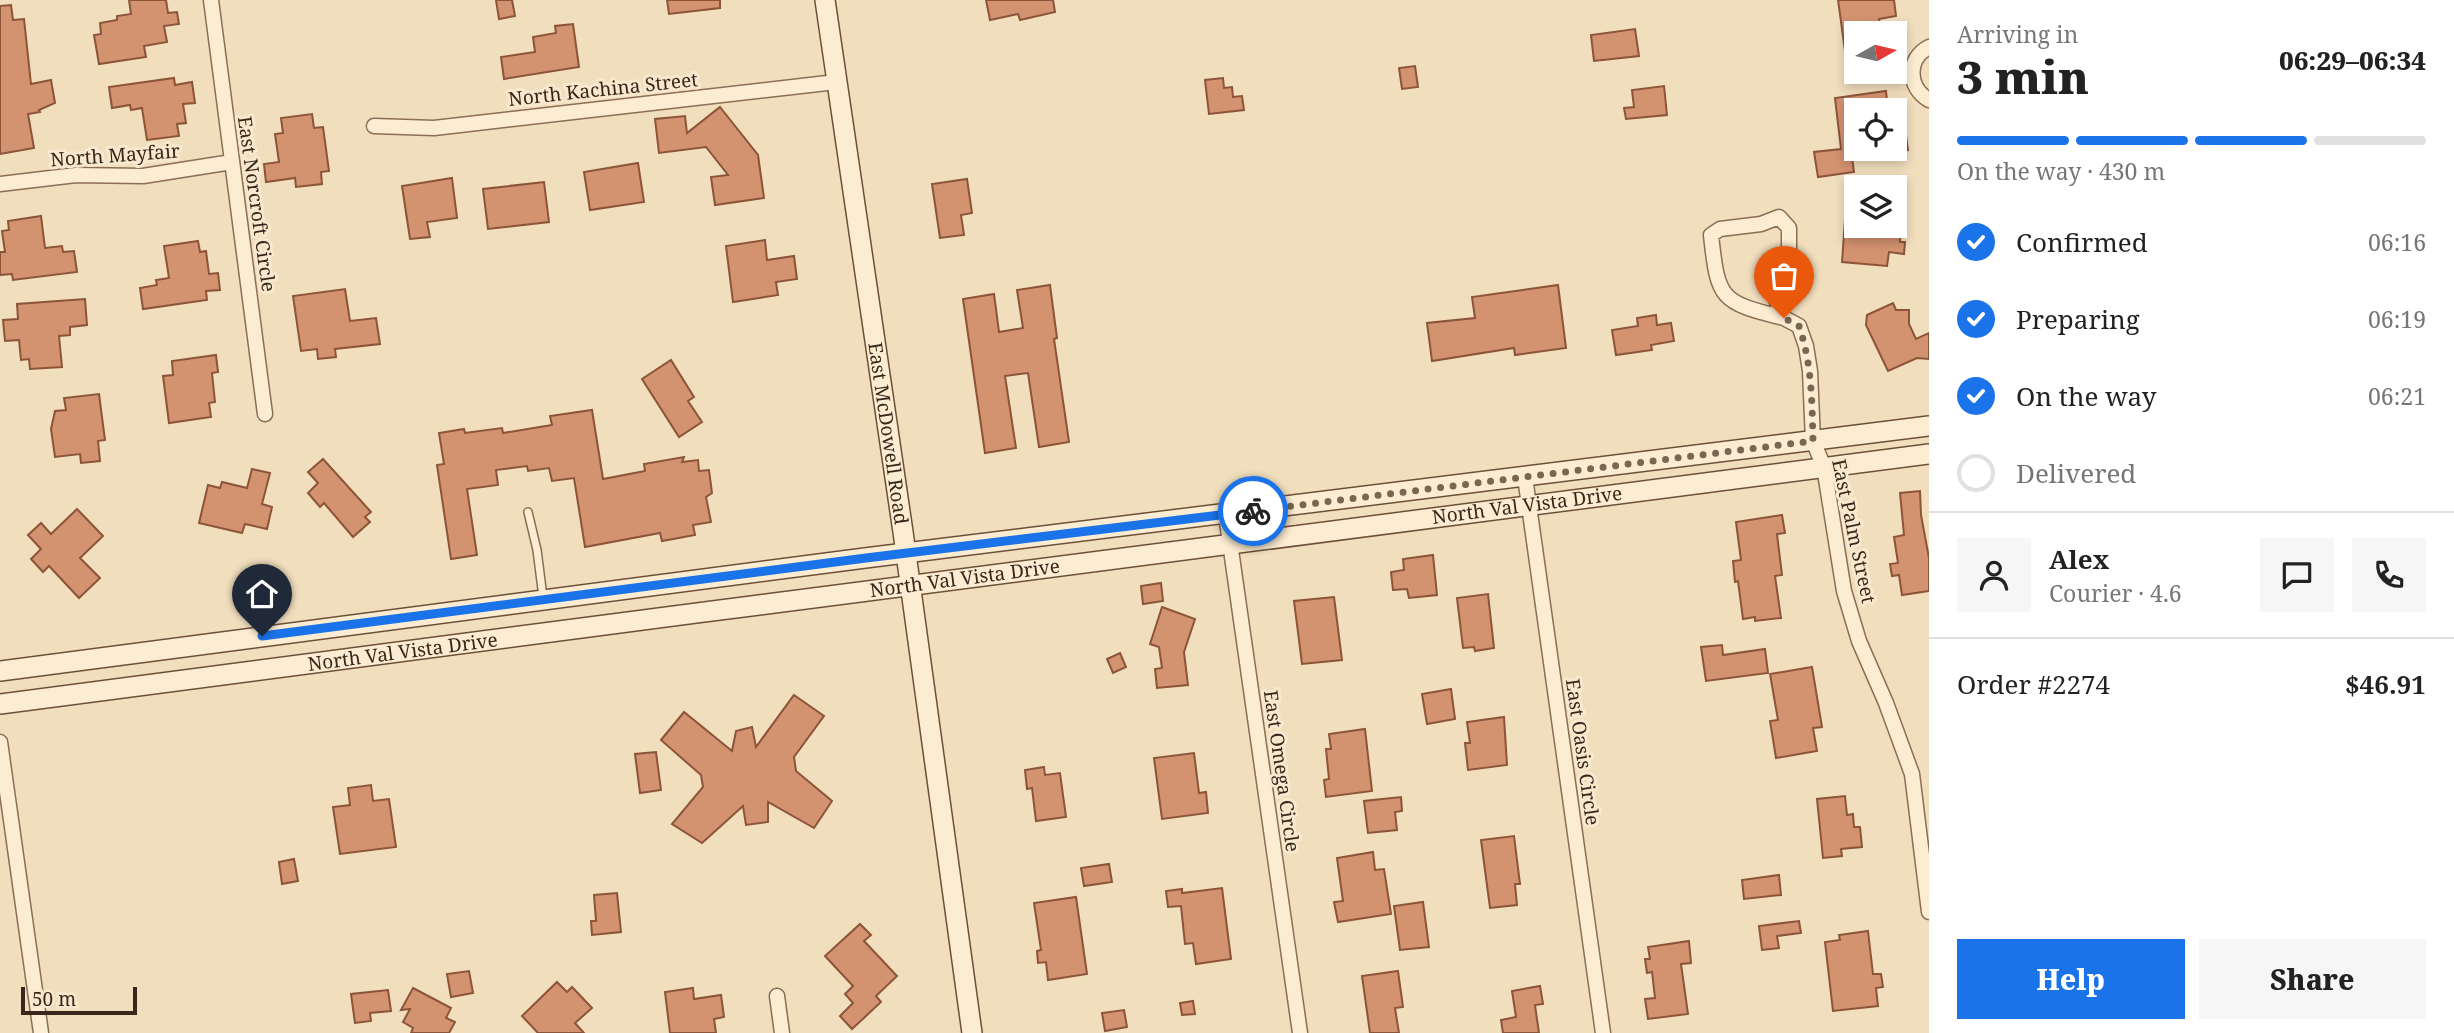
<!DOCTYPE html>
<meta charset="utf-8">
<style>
body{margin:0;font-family:"Noto Serif",serif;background:#f6f6f6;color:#222;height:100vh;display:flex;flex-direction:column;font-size:26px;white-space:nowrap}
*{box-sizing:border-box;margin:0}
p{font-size:23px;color:#767676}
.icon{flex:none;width:38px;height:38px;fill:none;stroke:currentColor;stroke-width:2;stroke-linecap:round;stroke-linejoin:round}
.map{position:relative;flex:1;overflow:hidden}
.details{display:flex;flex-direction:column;background:#fff;width:525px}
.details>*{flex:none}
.needle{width:46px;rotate:82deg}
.fabs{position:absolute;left:1844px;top:21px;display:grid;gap:14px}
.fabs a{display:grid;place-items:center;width:63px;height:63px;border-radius:0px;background:#fff;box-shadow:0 4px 10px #0003;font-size:35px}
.scale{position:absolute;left:21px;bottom:18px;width:116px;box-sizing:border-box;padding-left:7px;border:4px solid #39271b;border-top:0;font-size:19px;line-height:24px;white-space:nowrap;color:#39271b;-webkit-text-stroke:5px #f8e9ce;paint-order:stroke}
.pin{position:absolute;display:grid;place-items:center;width:60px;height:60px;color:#fff;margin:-72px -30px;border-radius:50% 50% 50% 0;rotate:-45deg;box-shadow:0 0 7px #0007}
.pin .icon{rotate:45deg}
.courier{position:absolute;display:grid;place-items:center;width:70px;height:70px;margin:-35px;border:5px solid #1a73e8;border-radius:50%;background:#fff;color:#222;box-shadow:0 2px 9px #0007}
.head em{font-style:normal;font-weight:800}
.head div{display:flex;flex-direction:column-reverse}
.head{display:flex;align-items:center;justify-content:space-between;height:119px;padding:0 28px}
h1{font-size:46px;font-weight:800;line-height:52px}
.bar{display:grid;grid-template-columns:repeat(4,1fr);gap:10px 7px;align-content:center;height:84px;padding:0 28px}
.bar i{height:9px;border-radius:5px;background:#e0e0e0}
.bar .active{background:#1a73e8}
.bar p{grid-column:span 4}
.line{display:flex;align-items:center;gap:18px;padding:0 28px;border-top:2px solid #e0e0e0}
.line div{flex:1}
.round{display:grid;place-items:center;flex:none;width:74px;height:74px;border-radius:0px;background:#f6f6f6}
ol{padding:0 28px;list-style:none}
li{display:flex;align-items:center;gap:21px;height:77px}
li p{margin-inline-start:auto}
li .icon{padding:7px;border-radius:50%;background:#1a73e8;color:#fff;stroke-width:4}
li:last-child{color:#767676}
li i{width:38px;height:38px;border:4px solid #e0e0e0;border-radius:50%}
.primary-button{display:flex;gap:14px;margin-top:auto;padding:14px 28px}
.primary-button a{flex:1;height:80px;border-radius:0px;background:#1a73e8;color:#fff;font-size:28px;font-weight:800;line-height:80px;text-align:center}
.primary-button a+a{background:#f6f6f6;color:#222}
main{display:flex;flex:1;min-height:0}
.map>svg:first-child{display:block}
</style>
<main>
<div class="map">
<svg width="1929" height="1033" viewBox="0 0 1929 1033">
<rect width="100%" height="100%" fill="#f1debd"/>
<g fill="#d39270" stroke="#8c5439" stroke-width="2">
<polygon points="129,0 166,0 168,13 177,12 179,24 164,26 167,42 144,46 146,57 99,64 94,35 101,34 100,23 117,20 117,16 131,14"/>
<polygon points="496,0 512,0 515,16 499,19"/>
<polygon points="667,0 720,0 720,8 669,14"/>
<polygon points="986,0 1053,0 1055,12 1020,20 1018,14 990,20"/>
<polygon points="1838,0 1894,0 1896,16 1879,19 1881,33 1857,33 1857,79 1849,80"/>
<polygon points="11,5 13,20 24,19 31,84 51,80 55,103 39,110 40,112 28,114 34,148 0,154 0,6"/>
<polygon points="573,24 579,67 504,79 501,57 535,52 533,37 556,33 555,26"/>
<polygon points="1635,29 1639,56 1594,61 1591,35"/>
<polygon points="1415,66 1418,87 1402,89 1399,68"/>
<polygon points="174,78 175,85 192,82 195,103 183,104 186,123 177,124 179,136 147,140 142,108 131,110 130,105 112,108 109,87"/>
<polygon points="1223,78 1224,88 1232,87 1233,97 1242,96 1244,110 1209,114 1205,80"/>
<polygon points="1664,86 1667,115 1626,119 1624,108 1634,107 1632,90"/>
<polygon points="1886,91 1888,110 1857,110 1857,156 1852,157 1854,172 1818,177 1814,152 1841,149 1835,98"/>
<polygon points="720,107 758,155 764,198 715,205 711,177 728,175 706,147 659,153 655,119 685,116 687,133"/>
<polygon points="312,114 314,128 323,127 329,171 321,172 322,184 296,187 295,178 266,182 264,164 279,162 275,134 283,133 281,118"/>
<polygon points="1903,114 1908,150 1895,151 1895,115"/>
<polygon points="638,163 644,202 590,210 584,172"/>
<polygon points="452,178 457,218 427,222 430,237 410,239 402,186"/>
<polygon points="967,179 972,213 961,215 964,235 940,238 932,184"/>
<polygon points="544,182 549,222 488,229 483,189"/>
<polygon points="1847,191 1857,192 1857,226 1901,226 1900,242 1905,242 1904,254 1889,252 1887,266 1842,262"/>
<polygon points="41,216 45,248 62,246 63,252 74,251 77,272 13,280 12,274 0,275 0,252 5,252 2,231 9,230 8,221"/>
<polygon points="765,240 767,260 794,256 797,279 776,282 778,295 733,302 726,246"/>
<polygon points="198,241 200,252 206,251 209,274 218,273 220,290 206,291 207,300 143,309 140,288 157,285 156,280 169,278 164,246"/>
<polygon points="1050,285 1057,338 1054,339 1069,442 1039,447 1028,373 1005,376 1016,448 985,453 963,299 994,294 999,332 1023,328 1017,290"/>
<polygon points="1558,285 1566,348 1515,355 1514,348 1432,361 1427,323 1475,318 1472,297"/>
<polygon points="345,289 350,321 376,318 380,344 335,349 336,357 318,359 317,349 301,351 293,296"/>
<polygon points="85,299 87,325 70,327 70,335 59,336 62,367 30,369 29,359 21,360 19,340 5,341 3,320 18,319 17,304"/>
<polygon points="1893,303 1896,310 1909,310 1909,324 1916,339 1929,333 1929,359 1917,358 1888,371 1866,325 1867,315"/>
<polygon points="1656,315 1657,325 1671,323 1674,341 1651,345 1652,350 1616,355 1612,330 1638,326 1637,318"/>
<polygon points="216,355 218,372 212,373 215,402 209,403 211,417 169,423 163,376 173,375 172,361"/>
<polygon points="671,360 694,397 688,401 702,422 679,437 642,379"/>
<polygon points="99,394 105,440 98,441 100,461 81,463 80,454 55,457 51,429 55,411 66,410 64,398"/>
<polygon points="592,410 603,479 645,471 644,464 684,457 682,462 698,460 699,471 709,470 712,493 706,497 711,522 693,525 695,535 662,541 660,533 585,547 574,478 552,481 549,468 528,471 527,466 496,470 498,485 467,489 477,555 451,559 437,465 444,464 439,433 464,429 465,433 502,428 503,433 552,425 550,416"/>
<polygon points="323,459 371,512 365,517 370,522 353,537 324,503 320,507 308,493 318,483 308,472"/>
<polygon points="252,469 270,473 262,504 272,507 267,529 245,524 242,533 199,523 208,485 220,488 222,482 247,488"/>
<polygon points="1920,491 1921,515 1929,558 1929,591 1902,595 1899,575 1892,576 1890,564 1898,563 1894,537 1904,535 1900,493"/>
<polygon points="77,509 103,536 80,558 100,578 79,598 49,566 43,572 31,559 41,549 28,535 41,523 51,534"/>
<polygon points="1782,515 1785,533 1777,534 1782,575 1775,576 1781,618 1755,621 1755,617 1743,619 1738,581 1735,582 1733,561 1741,560 1736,522"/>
<polygon points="1433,555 1437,595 1409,598 1407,589 1393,590 1391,572 1404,570 1403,559"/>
<polygon points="1161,583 1163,601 1143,604 1141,586"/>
<polygon points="1488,594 1494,648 1475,651 1474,647 1463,648 1457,598"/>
<polygon points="1334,597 1342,660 1302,664 1294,601"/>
<polygon points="1162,607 1195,619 1184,652 1188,685 1157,688 1155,669 1162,668 1159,647 1150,644"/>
<polygon points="1722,645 1723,655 1765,649 1768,673 1706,681 1701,647"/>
<polygon points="1120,653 1126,667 1113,673 1107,659"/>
<polygon points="1812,667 1822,727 1813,728 1817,751 1776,758 1770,721 1778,720 1770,674"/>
<polygon points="1451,689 1455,719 1427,724 1422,694"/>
<polygon points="794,695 824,716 794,757 796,771 832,801 814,828 768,802 768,822 746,825 743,806 702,843 672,824 703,787 701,775 661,740 684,712 732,751 736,731 752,727 756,747"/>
<polygon points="1504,717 1507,765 1468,770 1465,743 1470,743 1467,722"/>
<polygon points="1365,729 1372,791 1326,797 1324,780 1329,779 1326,749 1331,749 1329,734"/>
<polygon points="656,752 661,790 640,793 635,754"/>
<polygon points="1194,753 1199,793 1206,792 1208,813 1162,819 1154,758"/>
<polygon points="1044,767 1045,775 1060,773 1066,817 1036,821 1032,788 1027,789 1025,770"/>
<polygon points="371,785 373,801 389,799 396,847 340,854 333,807 350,805 348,788"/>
<polygon points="1845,796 1847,815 1853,814 1854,827 1860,827 1862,847 1841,849 1842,856 1823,858 1817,799"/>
<polygon points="1401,797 1402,811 1395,812 1397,830 1368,833 1364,801"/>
<polygon points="1514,836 1520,884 1515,884 1517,905 1490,908 1481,840"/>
<polygon points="1373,852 1375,870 1384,869 1391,914 1338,922 1334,902 1343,901 1337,858"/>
<polygon points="294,859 298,881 282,884 279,862"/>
<polygon points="1109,864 1112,882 1084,886 1081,868"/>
<polygon points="1779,875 1781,895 1744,899 1742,880"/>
<polygon points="1222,888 1231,959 1196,964 1193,943 1185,944 1181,906 1168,907 1166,891 1182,889 1182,893"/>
<polygon points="617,893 621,932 592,935 591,921 596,921 594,895"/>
<polygon points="1076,897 1087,974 1048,980 1046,962 1038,963 1037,951 1041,950 1034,903"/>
<polygon points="1423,902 1429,947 1400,950 1394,906"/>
<polygon points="1799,921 1801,933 1777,936 1779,948 1762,950 1759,926"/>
<polygon points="860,924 871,935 864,941 897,976 876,996 881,1002 852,1029 840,1016 853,1003 845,994 853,986 825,956"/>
<polygon points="1868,931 1873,974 1881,974 1883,987 1876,988 1878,1006 1833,1011 1825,942 1840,940 1839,935"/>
<polygon points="1689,941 1691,963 1681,964 1688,1014 1648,1019 1645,999 1655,998 1652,972 1647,973 1645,959 1650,959 1648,947"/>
<polygon points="469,971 473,993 451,997 447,974"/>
<polygon points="1398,971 1403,1007 1395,1008 1399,1033 1370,1033 1362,976"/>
<polygon points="557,982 567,992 572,987 592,1008 575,1023 584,1033 538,1033 522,1016"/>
<polygon points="1540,986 1543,1004 1535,1005 1539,1033 1503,1033 1501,1020 1516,1017 1512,991"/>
<polygon points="413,988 451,1008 446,1018 455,1022 449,1033 411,1033 413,1028 403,1022 410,1009 401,1010"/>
<polygon points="693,988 694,999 721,995 724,1017 714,1019 716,1033 670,1033 665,992"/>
<polygon points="388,990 391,1011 370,1013 371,1021 355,1023 351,994"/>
<polygon points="1193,1001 1195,1014 1182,1015 1180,1003"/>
<polygon points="1124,1010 1127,1027 1105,1031 1102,1013"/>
</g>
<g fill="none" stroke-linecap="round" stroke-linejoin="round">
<g stroke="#8b6e55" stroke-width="10">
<polyline id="service" points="528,512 537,550 543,597"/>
</g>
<g stroke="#8b6e55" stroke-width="17">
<g id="minor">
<polyline points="211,0 265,414"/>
<path d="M1929,47c-23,12 -21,41 0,53"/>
<polyline points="374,126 434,128 836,82"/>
<polyline points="0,184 76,175 143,176 232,162"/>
<path d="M1784,318c-64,-16 -66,-18 -73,-83l9,-6 41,-5 18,-7 10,11v28l-12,46 7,16 15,8 7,20 4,25 3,70 11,26 20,124 15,50 27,62 26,71 17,138"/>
<polyline points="1525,477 1603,1033"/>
<polyline points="1226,515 1300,1033"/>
<polyline points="0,742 41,1033"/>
<polyline points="777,996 782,1033"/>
</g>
</g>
<g stroke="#6d4f38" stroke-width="22">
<g id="secondary">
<path id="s1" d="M825,0l78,532 69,501"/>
<polyline points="0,671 865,558 1929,426"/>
<path id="s2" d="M0,704c643,-83 1286,-170 1929,-250"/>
</g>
</g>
<use href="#service" stroke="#fcecd1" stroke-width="7"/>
<use href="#minor" stroke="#fcecd1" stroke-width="14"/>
<use href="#secondary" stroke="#fcecd1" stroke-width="19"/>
</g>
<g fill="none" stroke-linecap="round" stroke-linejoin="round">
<path stroke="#796754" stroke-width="7" stroke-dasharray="0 12.6" d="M1253,511l560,-70c-1,-39 -1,-77 -14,-115l-15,-8"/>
<polyline stroke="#1a73e8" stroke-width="9" points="262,636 866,558 1253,511"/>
</g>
<g text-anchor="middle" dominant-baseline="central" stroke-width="6" stroke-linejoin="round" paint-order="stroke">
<g font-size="19" fill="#39271b" stroke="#f8e9ce">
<text transform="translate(603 89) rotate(-6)">North Kachina Street</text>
<text transform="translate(115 155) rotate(-4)">North Mayfair</text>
<text transform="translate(257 204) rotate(82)">East Norcroft Circle</text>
<text stroke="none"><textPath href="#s1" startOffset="438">East McDowell Road</textPath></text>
<text stroke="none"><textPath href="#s2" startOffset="1540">North Val Vista Drive</textPath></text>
<text transform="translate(1854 531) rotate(78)">East Palm Street</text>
<text stroke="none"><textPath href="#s2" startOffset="973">North Val Vista Drive</textPath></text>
<text stroke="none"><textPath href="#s2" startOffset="406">North Val Vista Drive</textPath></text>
<text transform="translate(1583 752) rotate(82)">East Oasis Circle</text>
<text transform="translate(1282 771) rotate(82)">East Omega Circle</text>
</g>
</g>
</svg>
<div class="fabs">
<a><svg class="needle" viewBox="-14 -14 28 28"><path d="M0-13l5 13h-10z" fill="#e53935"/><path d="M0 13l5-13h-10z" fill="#767676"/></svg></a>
<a><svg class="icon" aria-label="locate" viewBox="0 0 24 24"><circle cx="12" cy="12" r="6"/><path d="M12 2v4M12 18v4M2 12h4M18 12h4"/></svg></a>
<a><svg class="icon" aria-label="layers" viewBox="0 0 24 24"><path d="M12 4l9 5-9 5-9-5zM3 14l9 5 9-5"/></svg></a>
</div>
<div class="scale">50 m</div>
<div class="pin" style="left:1784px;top:318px;background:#ea580c"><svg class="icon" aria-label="bag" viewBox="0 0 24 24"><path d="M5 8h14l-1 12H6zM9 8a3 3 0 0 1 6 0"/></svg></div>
<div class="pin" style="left:262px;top:636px;background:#1f2937"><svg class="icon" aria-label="home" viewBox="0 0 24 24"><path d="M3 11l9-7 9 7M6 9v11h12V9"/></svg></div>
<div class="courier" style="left:1253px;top:511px"><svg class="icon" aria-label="bike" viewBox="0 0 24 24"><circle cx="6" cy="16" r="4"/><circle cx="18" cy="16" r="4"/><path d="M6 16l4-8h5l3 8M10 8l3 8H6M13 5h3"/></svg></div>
</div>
<section class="details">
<div class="head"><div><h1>3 min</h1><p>Arriving in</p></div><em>06:29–06:34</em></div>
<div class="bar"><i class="active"></i><i class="active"></i><i class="active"></i><i></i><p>On the way · 430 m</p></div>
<ol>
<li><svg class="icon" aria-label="check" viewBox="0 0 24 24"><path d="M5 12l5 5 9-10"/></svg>Confirmed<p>06:16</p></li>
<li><svg class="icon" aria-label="check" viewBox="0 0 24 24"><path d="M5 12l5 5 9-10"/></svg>Preparing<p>06:19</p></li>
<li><svg class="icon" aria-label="check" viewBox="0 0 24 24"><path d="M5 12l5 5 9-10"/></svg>On the way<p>06:21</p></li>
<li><i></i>Delivered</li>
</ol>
<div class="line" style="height:126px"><a class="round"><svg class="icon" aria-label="person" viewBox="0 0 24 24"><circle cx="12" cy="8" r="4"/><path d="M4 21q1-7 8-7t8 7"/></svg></a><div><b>Alex</b><p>Courier · 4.6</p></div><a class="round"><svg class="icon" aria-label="chat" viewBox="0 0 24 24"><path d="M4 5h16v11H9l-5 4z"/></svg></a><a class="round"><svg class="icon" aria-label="phone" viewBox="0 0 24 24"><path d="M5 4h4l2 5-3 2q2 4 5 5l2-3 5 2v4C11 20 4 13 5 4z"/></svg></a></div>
<div class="line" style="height:91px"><div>Order #2274</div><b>$46.91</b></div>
<div class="primary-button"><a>Help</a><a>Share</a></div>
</section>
</main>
